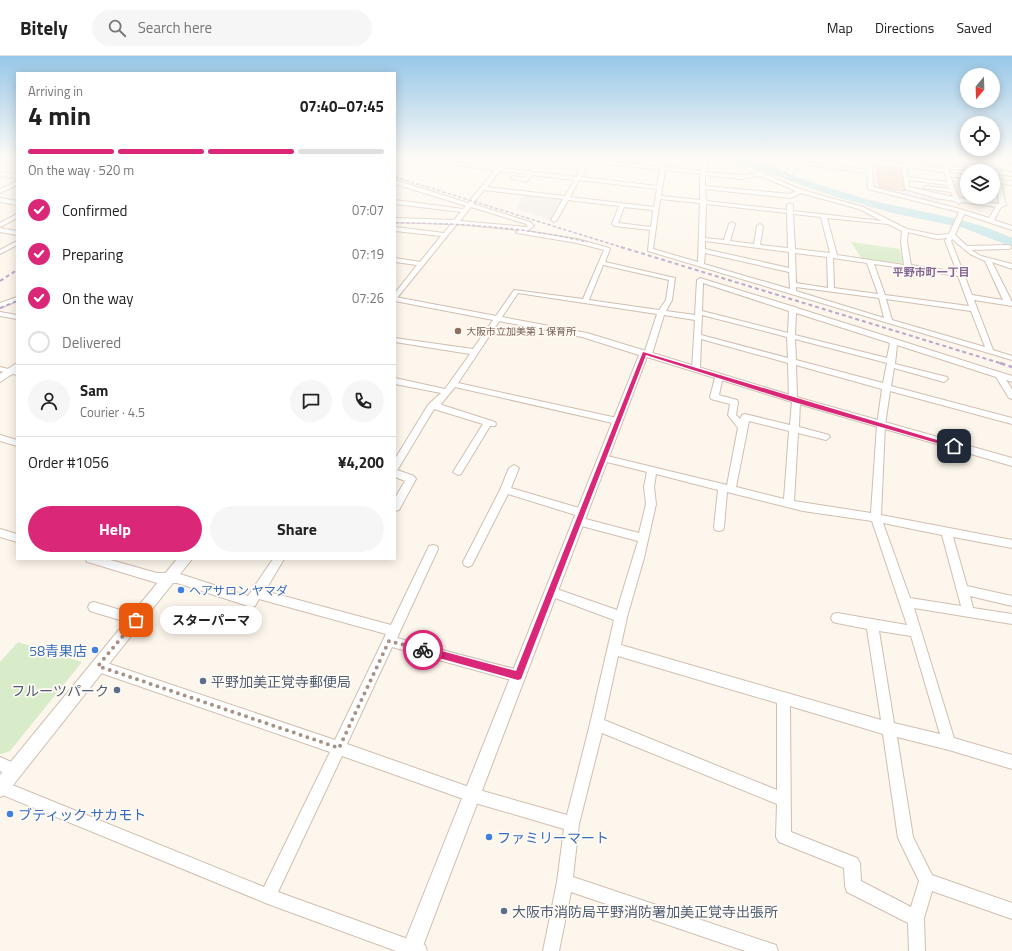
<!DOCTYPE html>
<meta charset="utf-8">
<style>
body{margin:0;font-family:"Titillium Web","Noto Sans JP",sans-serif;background:#f6f6f6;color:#222;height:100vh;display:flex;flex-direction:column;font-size:15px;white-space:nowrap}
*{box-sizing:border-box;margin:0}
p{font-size:13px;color:#767676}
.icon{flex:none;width:22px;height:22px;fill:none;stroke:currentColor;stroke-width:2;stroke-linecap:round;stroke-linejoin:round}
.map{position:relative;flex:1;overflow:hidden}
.side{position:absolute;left:16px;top:16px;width:380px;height:488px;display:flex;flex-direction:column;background:#fff;border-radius:0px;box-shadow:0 2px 10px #0003}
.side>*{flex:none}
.needle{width:26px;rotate:199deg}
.controls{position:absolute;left:960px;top:12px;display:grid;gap:8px}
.controls a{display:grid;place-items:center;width:40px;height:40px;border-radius:50%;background:#fff;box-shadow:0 2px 10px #0003;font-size:20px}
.pin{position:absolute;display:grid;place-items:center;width:34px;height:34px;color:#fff;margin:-17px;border-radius:8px;box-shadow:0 2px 6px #0006}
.courier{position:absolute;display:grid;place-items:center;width:40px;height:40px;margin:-20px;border:3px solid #db2777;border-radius:50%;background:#fff;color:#222;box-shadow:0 1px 5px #0007}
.bubble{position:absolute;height:28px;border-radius:14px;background:#fff;box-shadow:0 2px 10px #0003;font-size:13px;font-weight:700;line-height:28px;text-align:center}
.headline em{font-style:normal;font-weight:700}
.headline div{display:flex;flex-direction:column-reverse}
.headline{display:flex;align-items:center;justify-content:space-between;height:68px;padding:0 12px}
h1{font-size:26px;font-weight:700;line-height:30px}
.bar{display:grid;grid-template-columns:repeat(4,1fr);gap:6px 4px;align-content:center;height:48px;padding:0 12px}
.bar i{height:5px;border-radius:3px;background:#e0e0e0}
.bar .current{background:#db2777}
.bar p{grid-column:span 4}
.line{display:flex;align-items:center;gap:10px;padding:0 12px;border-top:1px solid #e0e0e0}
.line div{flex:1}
.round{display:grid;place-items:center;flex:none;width:42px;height:42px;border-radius:21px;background:#f6f6f6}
ol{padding:0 12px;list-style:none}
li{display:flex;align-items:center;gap:12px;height:44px}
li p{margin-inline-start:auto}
li .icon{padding:4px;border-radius:50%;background:#db2777;color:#fff;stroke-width:4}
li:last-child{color:#767676}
li i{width:22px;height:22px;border:2px solid #e0e0e0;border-radius:50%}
.primary-button{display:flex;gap:8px;margin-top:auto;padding:8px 12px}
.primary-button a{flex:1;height:46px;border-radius:24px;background:#db2777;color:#fff;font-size:16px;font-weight:700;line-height:46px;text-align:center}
.primary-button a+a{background:#f6f6f6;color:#222}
header{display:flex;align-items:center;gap:24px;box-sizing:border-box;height:56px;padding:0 20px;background:#fff;border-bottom:1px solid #e0e0e0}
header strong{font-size:19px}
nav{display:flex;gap:22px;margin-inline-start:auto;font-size:14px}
.search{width:280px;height:36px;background:#f6f6f6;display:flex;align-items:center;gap:10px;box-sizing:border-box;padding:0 14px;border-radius:22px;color:#767676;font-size:15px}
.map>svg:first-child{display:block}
</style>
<header>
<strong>Bitely</strong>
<div class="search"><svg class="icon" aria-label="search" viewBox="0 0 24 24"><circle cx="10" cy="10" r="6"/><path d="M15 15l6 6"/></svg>Search here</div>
<nav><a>Map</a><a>Directions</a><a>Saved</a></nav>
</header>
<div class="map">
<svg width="1012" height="895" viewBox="0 0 1012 895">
<rect width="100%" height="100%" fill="#fdf6ec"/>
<polygon fill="#efe9e4" points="525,139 564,143 552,164 516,153"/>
<polygon fill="#f3e8fa" points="869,105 904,109 907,132 940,141 937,148 870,132"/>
<g fill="#d8ecc9">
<polygon points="851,186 900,193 903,207 862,203"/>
<polygon points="18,586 82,606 10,695 2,698 0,698 0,606"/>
</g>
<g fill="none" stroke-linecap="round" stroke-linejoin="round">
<path fill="#bfe3e8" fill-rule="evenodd" d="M734,101c20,0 36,10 55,17 22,8 44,15 67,22 52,15 107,19 156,42v9l-48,-19 -72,-15 -62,-18 -57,-20 -38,-16z"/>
</g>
<polygon fill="#f3d5c3" stroke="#e6bba3" points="877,110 901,113 905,135 879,131"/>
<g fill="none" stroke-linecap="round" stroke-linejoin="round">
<g stroke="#d1beb0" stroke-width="2">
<g id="minor">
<path d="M395,101h13l89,10 8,-10h5l-8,11 74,9 9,-16 -29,-4 31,2 1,-2h4l-1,2 69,8 2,-10h4l-1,10 35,4 4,-14h10l-6,2 -3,13 35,3 15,-1 -31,-17h6l32,16 40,17 61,17 44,22 30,6 12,-1 10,-22 -91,-23 -1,-16 -72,-10 -1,10 -3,2 -39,-18h6l31,13 2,-9 2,-1 74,10v-13h4l1,3 71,9v-6l-43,-6 43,3v-3h4l1,9 41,5 -41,-2 1,4 18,2v4l-17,-3 9,22 40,6 -3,-22h-3v-11h-2l2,-1 19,2v4l-15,-2 3,6 12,1v4l-11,-2 5,22 -5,2 -7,13 18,6v4l-48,-16 -9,21 12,11 42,-1 3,2 -3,2 -38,1 10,6 31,8v5l-20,-7 20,40v4l-38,-6 19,50 19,6v4l-364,-109 2,-21 -35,-4 -3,-2 7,-18 -51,-6 -11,20 -3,2 -3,-2 12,-21 -79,-9 -11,14 57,18 4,4 -7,5 -70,-7 -60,74 -2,1v-6l22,-28 -22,-3v-4l25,4 21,-26 -46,-5v-4l49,6 7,-9 -56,-2v-4l59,2 7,-8 -66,-8v-4l68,9 3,-3 -71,-22v-4l73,23 27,-33 -100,-12zM590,106l70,8 -3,16 -76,-9zM872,107l30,4 3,22 31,9 19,3 4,3 3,-2 34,5 -7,11 -29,-9 -87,-22zM907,111l37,5 3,10 -39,-5zM665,114l35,4v26l-39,-4zM500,115l28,3 -3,4 -12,-2 -3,2 16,4 6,-7 43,5 -10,16 -78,-9zM705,119l35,4 20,-3 36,15 -6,3 -85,-8zM579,124l78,9 -3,18 -84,-10zM909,124l39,5 1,4 -23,-3 -3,2 28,4 2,5 -44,-10zM705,133l86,9 10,-5 58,16 23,12 -89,-10v-6l-3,-2 -3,2v5l-81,-9zM660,143l40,4 -2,59 -45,-13zM706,148l81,9 1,35 -28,-3 3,-19 -3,-2 -3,2 -3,18 -24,-3 5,-17 -3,-2 -3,2 -5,16 -19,-2zM471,151l55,17 2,2 -2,1 -66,-6zM624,151l29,3 -2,17 -33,-4zM793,158l28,3 9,36 -35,-4zM827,162l61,6 14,7 -1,11 3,23 -67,-10zM908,176l29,7 10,-1 -2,3 12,31 -46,-7 -4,-23zM952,183l18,15 15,7 18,39 -31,-5 -21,-54zM705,185l84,11v16l-84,-19zM705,197l84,19 1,17 -86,-25zM795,197l32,4 1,31 -32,-5zM833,202l34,5 11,31 -44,-6zM874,208l84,12 11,30 -84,-11zM796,231l83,11 5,20 -88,-27zM886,243l85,12 14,36 -93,-27z"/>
<polygon points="0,105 17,107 17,109 0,107"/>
<polygon points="0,116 17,118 17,122 0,120"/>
<polygon points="17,125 17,129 0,137 0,133"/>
<polygon points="0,142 17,145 17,149 0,146"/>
<polygon points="17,158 17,162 0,171 0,167"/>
<path d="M519,174l58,9 32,9 1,1 -5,13 70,16 -3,22 -6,11 29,4 2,-35 3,-2 91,28 4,1 2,1 215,68v6l-6,-2 6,9v10l-3,-1 -13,-21 -99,-32 -2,19 52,13 1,2 -4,3 -50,-14 -3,18 121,32v6l-122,-33 -5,34 -4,90 131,25v8l-59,-11 14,49 45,10v10l-42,-10 3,12 39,6v10l-98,-16 40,130 58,17v14l-63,-19 -52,-13 16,100 19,38 80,28v16l-80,-28 -8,27 1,33h-16l-1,-28 -61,-31 -2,-6 -1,-18 -65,-26 -3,-5 1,-33 -175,-71 -23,91 -6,53 197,66 6,2 2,6h-33l-174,-59 -12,59h-16l14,-69 7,-53 -92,-27 -130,-46 -64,136 141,51 6,2 2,6h-31l-128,-47 -268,-110v-14l264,107 66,-135 -232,-80 -4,-2 -2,-4 2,-4 4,-2 237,80 51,-106 -127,-35 -4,7 -4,1 -74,-24h-20l-66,-20 -4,-1 -1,-3h21l50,14h20l71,23 25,-37h11l-19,32 126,34 38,-79 4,-1 4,1 1,3 -41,89 121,32 4,2 2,4 -2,4 -4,2 -126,-35 -45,97 125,44 95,27 23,-91 24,-104 -67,-25 -2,-3 2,-3 4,-2 66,23 21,-69 -60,-16 -4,-1 -1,-3 1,-3 4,-1 61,16 7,-29 -2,-17 3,-15 -44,-11 -5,-3 5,-3 124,30 11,-57 -10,-13 2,-11 -19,-5 -1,-2 6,-23h6l1,2 -4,19 18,5 1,2 -2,13 4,4 2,-4 3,-1 45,11 2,-24 -3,-2 -1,-36 -87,-24 -1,30 -1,2h-6l-1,-2 3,-49 -31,-5 -12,39 -4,2 -4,-2 13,-40 -139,-21 -60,90 159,35 4,3 -4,3 -162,-37 -14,17 1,1 53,17 1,2 -1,2h-5l-29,48 -3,1 -5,-3 30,-48 -49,-15 -36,60 -1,1 17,6 2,3 -17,31 -4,1v-13l10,-17 -10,-4v-18l33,-54 13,-12 -46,-9v-6l50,11 25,-35 -75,-12v-4l78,11 41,-59 69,9 21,-49 -27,-7 -60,-10 -1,-1zM603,209l66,15 -3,20 -7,10 -70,-10zM703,227l86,28 -1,22 -86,-22zM796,257l94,30 -3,15 -92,-23zM702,259l85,22 1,21 -87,-23zM795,283l92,24 -4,20 -87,-23zM796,309l86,24 -5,36 -6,88 -77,-12 4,-68 28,7 4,-3 -1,-2 -30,-8 1,-27 -3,-2zM749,365l40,10 -5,68 -48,-12zM656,418l62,16 -4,37 1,3 4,1 4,-1 1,-3 3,-35 76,19 69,10 35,104 -70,-12 -4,1 -2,4 2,4 4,1 30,6 14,91 -260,-75 6,-28 17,-59 12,-54 -2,-17zM883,467l59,12 19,71 -51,-8zM879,575l32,5 29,98 -46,-11zM618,600l159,47v87l-173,-70zM790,650l93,28 15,104 21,43 -8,26 -50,-26 -1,-18 -3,-5 -66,-26z"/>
<polygon points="17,185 17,189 0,198 0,194"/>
<polygon points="17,241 17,245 0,252 0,247"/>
<polygon points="0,256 17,259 17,263 0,260"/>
<polygon points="0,311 17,315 17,319 0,315"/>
<polygon points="0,379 17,384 17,390 0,385"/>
<polygon points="514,409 519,412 511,432 586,454 587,457 586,460 582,461 508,438 472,509 468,511 464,509 463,506 500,434 509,412"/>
<polygon points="0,473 17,478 17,486 0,481"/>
<polygon points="94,546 140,560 142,564 140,568 136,569 90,555 88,551 90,547"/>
<polygon points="0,701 18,709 20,714 18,719 13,721 0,715"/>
</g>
</g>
<g stroke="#d1beb0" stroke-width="2">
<g id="tertiary">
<polygon points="0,172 17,175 17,179 0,176"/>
<polygon points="395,241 587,277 800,342 1012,402 1012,410 792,346 647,301 421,895 401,895 639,299 582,281 395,245"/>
<polygon points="17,307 17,315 0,326 0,318"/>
<polygon points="177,503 192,503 6,738 0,741 0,719"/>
</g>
</g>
<g stroke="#dad1cd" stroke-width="2">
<polygon id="trunk" points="990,101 1003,101 1012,104 1012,108"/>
</g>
<use href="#minor" fill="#fff" fill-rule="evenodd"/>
<use href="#tertiary" fill="#fff" fill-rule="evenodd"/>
<use href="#trunk" fill="#f9c8a4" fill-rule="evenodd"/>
<g stroke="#b9a8c9" stroke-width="1.5" stroke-dasharray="3.5 2" stroke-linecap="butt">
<polyline points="395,121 624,192"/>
<path d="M395,167c65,0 129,4 192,19"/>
</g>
<g stroke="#b9a8c9" stroke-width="2" stroke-dasharray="4 3" stroke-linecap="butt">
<polyline points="621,191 1003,308"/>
<polyline points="0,225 17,214"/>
<polyline points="0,252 17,245"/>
</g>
<polyline stroke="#b9a8c9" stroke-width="2.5" stroke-dasharray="5.5 3.5" stroke-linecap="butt" points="1000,307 1012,311"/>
</g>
<linearGradient id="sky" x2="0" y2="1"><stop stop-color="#97c7e8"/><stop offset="0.45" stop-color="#fefbf6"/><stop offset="1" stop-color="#fefbf6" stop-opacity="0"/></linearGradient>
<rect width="1012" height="226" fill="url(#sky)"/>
<polygon fill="#db2777" points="643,296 957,390 954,392 794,346 646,299 521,623 518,624 421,597 419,594 423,590 516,615"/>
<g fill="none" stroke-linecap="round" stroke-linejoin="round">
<polyline stroke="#a89285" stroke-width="4" stroke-dasharray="0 7.2" points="136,564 98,610 339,692 389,585 423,594"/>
</g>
<circle fill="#8d6e63" stroke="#fffaf3" stroke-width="1.5" cx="458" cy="275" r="4"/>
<g fill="#3f7fe0" stroke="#fffaf3" stroke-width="1.5">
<circle cx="181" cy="534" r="4"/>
<circle cx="95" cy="594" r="4"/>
<circle cx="10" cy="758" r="4"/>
<circle cx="489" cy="781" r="4"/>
</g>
<g fill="#5c6f8a" stroke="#fffaf3" stroke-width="1.5">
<circle cx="203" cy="625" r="4"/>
<circle cx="117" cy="634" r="4"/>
<circle cx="504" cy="855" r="4"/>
</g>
<g text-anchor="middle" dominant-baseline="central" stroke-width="3.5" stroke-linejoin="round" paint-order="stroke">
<g font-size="10" fill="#785e54" stroke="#fffaf3" text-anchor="start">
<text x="466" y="275">大阪市立加美第１保育所</text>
</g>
<g font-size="11" font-weight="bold" fill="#846695" stroke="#fffaf3">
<text x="931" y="216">平野市町一丁目</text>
</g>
<g font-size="12" fill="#366cbe" stroke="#fffaf3" text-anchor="start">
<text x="189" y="534">ヘアサロン ヤマダ</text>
</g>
<g font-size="14" fill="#366cbe" stroke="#fffaf3" text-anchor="start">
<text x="87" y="594" text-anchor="end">58青果店</text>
<text x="18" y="758">ブティック サカモト</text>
<text x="497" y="781">ファミリーマート</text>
</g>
<g font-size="14" fill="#4e5e75" stroke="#fffaf3" text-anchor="start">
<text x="211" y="625">平野加美正覚寺郵便局</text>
<text x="109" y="634" text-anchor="end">フルーツパーク</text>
<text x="512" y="855">大阪市消防局平野消防署加美正覚寺出張所</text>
</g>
</g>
</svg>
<div class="controls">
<a><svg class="needle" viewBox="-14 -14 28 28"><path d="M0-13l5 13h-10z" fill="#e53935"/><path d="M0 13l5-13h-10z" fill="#767676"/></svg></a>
<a><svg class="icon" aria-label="locate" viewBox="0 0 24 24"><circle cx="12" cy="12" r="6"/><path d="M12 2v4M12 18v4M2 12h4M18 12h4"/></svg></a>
<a><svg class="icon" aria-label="layers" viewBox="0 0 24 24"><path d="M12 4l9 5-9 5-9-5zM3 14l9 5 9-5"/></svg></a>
</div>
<div class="pin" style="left:136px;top:564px;background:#ea580c"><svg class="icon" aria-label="bag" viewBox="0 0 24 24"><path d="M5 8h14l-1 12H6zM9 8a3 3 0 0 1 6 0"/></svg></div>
<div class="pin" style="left:954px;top:390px;background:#1f2937"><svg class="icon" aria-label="home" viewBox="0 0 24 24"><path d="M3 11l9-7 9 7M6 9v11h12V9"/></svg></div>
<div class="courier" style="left:423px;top:594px"><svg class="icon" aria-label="bike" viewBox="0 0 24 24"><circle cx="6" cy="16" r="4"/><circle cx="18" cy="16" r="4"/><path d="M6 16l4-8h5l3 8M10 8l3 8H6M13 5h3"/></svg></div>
<div class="bubble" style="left:160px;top:550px;width:102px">スターパーマ</div>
<section class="side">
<div class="headline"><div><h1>4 min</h1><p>Arriving in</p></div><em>07:40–07:45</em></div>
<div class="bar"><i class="current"></i><i class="current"></i><i class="current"></i><i></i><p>On the way · 520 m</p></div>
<ol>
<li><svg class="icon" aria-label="check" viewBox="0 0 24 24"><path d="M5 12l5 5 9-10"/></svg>Confirmed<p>07:07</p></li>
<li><svg class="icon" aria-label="check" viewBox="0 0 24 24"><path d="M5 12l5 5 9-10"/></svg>Preparing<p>07:19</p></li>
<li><svg class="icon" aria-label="check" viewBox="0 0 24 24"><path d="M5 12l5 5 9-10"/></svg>On the way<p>07:26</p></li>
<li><i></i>Delivered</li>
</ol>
<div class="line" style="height:72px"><a class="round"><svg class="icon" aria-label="person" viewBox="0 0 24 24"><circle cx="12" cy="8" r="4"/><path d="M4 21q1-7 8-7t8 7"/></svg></a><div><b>Sam</b><p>Courier · 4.5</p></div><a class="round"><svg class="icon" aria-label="chat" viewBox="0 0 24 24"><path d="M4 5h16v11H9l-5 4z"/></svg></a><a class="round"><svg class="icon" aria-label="phone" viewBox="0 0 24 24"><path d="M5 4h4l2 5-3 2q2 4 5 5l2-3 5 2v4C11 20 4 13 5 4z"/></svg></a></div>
<div class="line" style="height:52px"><div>Order #1056</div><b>¥4,200</b></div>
<div class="primary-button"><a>Help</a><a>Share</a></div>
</section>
</div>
